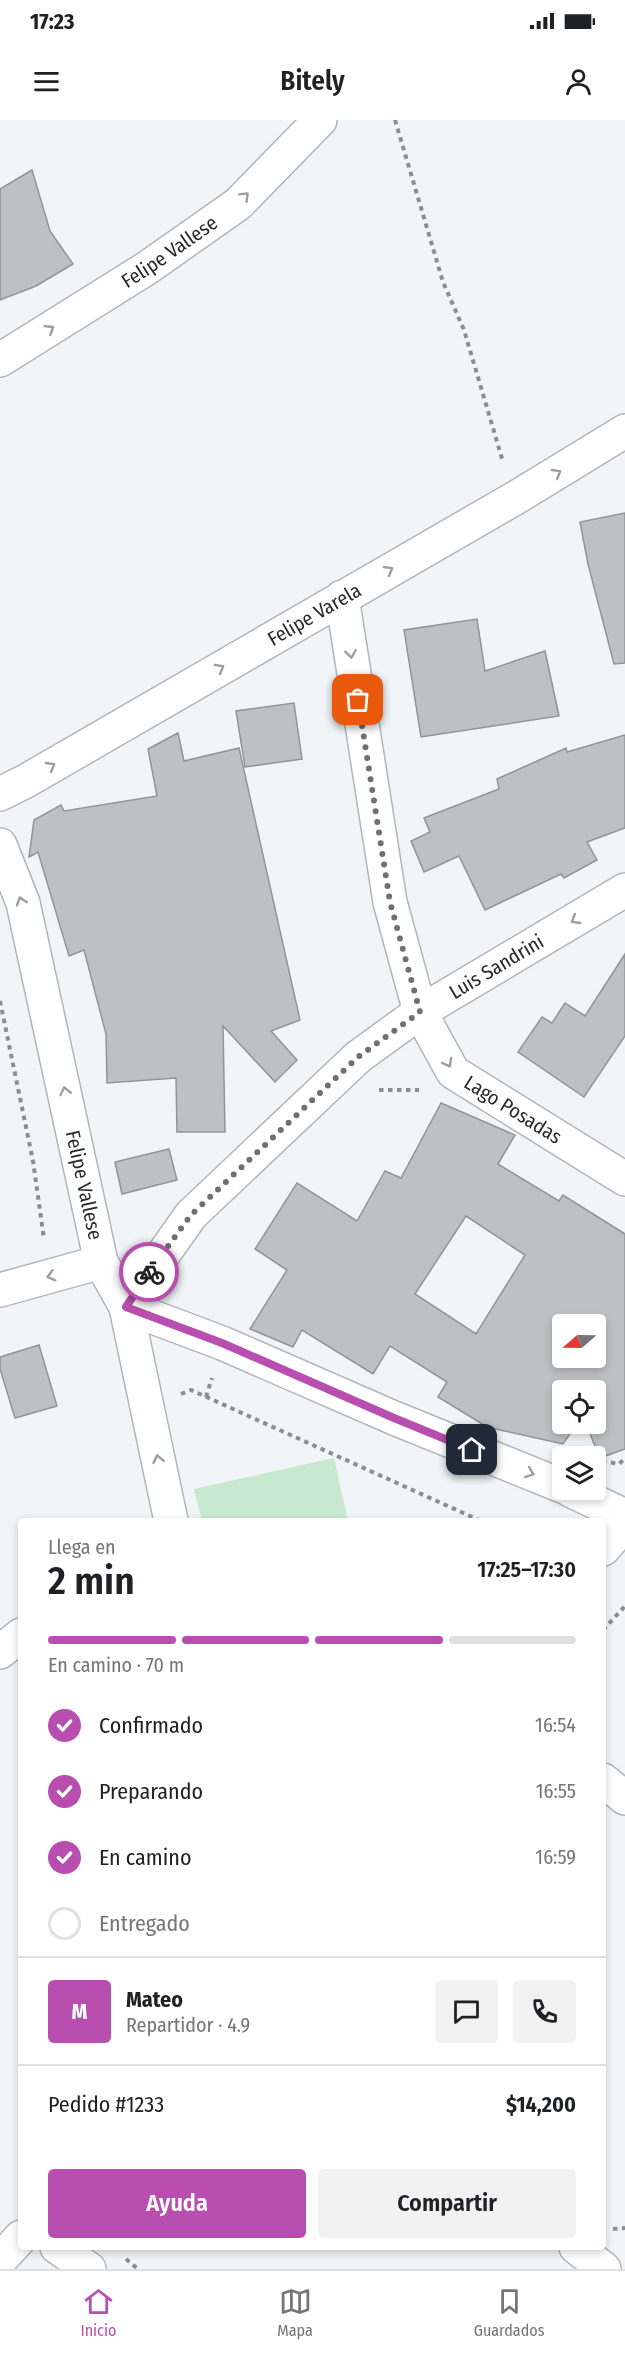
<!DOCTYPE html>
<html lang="es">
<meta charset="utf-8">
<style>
body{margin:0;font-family:"Fira Sans Condensed",sans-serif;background:#f2f2f2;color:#202124;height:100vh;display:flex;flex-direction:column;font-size:22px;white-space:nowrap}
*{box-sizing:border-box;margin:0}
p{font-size:20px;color:#757577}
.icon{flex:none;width:33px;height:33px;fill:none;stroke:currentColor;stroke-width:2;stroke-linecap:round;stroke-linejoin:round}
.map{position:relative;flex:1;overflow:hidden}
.details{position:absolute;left:18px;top:1398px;width:588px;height:732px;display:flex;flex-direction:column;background:#fff;border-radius:6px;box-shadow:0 3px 9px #0003}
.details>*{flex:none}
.needle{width:39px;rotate:250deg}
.controls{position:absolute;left:552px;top:1194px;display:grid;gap:12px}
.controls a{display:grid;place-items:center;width:54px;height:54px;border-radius:6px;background:#fff;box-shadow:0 3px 9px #0003;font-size:30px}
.pin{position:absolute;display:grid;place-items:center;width:51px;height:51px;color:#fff;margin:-26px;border-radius:12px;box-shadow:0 3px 9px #0006}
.courier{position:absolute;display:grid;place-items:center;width:60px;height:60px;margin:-30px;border:4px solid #b84eaf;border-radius:50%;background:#fff;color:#222;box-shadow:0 2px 8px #0007}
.overview em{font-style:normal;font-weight:600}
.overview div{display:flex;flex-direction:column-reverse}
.overview{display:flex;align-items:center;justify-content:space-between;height:102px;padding:0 30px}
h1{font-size:39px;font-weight:600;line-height:45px}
.bar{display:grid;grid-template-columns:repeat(4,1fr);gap:9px 6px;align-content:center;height:72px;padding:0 30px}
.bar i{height:8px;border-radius:4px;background:#e0e0e0}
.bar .current{background:#b84eaf}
.bar p{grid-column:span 4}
.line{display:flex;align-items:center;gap:15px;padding:0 30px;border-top:2px solid #e0e0e0}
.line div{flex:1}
.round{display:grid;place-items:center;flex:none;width:63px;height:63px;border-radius:6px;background:#f2f2f2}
ol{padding:0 30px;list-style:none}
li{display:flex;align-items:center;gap:18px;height:66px}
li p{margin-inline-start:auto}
li .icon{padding:6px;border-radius:50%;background:#b84eaf;color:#fff;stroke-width:4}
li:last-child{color:#757577}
li i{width:33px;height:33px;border:3px solid #e0e0e0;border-radius:50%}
.button{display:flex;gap:12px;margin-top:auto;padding:12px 30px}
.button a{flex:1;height:69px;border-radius:6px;background:#b84eaf;color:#fff;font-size:24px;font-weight:600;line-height:69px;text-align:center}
.button a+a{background:#f2f2f2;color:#202124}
.status{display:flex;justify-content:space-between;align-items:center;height:42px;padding:0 30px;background:#fff;direction:ltr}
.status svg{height:16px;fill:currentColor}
header{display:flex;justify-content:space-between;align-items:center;height:78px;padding:0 30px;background:#fff;font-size:27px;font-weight:600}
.tabs{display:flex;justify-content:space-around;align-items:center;height:84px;border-top:2px solid #e0e0e0;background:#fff;font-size:16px;color:#757577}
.tabs a{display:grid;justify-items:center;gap:3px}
.tabs .current{color:#b84eaf}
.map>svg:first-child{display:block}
</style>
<div class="status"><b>17:23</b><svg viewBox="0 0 49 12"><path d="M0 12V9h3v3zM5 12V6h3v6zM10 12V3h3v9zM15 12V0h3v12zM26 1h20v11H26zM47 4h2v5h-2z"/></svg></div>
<header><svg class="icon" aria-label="menu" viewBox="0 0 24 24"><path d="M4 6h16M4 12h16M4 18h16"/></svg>Bitely<svg class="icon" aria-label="person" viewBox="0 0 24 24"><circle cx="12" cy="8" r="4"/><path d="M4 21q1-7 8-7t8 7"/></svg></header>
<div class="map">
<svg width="625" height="2149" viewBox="0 0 625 2149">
<rect width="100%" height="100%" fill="#f1f5f7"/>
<polygon fill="#c8e8cf" points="334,1338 348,1401 202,1401 194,1369"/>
<g fill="#bec1c3" stroke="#919597" stroke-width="1.5" fill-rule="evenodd">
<polygon points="32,50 50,111 73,144 36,166 0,180 0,69"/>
<polygon points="625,393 625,543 614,544 588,444 580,402"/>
<polygon points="477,499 485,551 545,531 559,596 421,617 404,510"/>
<polygon points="294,583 302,639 245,647 236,591"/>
<polygon points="178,613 184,641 239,628 300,900 271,911 297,940 275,962 223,906 225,1012 177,1012 176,958 107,963 106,914 84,830 69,836 38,732 29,737 34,700 61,685 64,691 157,676 148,629"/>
<polygon points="625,615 625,708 587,722 597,740 564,758 561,754 485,790 459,736 424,752 411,721 430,712 424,698 499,669 497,659 566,628 567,632"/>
<polygon points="625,834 625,916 584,977 518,932 542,897 552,903 565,883 585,896"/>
<path d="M441,983l74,32 -17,29 61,37 4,-6 62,39v215l-25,9 -14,-34h10v-34h-34v34h15l-14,20 -76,-17 -49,-30 9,-15 -57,-36 -17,28 -71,-44 -9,17 -43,-18 37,-59 -32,-21 42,-66 60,38 28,-50 16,7zM466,1096l59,39 -49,79 -61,-40zM562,1204h34v34h-34z"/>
<polygon points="169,1029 177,1060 122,1074 115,1042"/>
<polygon points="39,1225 57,1286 15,1298 0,1249 0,1237"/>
</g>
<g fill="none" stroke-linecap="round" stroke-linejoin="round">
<g stroke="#b3b6b9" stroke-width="36">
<g id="minor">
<path id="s1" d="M0,240l147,-92 91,-64 82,-84"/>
<path id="s2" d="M342,477l48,305 30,110 33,60 172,107"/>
<path id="s3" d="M0,674l26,-13 491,-284 108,-66"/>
<path id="s4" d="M0,725l23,58 78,359 25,45 45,214"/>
<polyline points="0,1170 101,1142"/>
<path id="s5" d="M126,1187l65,-92 167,-158 62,-45 205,-122"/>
<polyline points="126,1187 222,1223 394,1298 562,1366"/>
<polyline points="570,1370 625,1396"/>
<polyline points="603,1429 625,1404"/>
<polyline points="0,1532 21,1515"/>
<polyline points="603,1660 625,1678"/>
<polyline points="57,2127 89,2149"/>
<polyline points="576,2127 604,2149"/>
<polyline points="0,2140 21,2117"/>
</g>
</g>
<g stroke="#8b8e8f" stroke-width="4" stroke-dasharray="4.5 4.5" stroke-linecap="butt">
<polyline points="395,0 443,162 464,210 503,342"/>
<polyline points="0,881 33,1041 44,1119"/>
<polyline points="379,970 419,970"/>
<polyline points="181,1274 191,1270 481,1401"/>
<polyline points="206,1277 212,1258"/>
<polyline points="602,1341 619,1344 625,1338"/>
<polyline points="603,1510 625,1486"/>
<polyline points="613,2109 625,2108"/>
<polyline points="126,2139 138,2149"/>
</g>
<use href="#minor" stroke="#fff" stroke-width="33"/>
</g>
<defs><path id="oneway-chevron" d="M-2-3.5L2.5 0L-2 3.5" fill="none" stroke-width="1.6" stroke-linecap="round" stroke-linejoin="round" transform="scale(1.5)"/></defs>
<g stroke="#9e9e9f">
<use href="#oneway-chevron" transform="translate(245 76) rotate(-45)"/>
<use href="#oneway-chevron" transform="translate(50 209) rotate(-32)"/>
<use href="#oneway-chevron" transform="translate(557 353) rotate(-31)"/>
<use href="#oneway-chevron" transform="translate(389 450) rotate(-30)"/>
<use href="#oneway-chevron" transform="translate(351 534) rotate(81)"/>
<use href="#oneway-chevron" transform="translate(220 548) rotate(-30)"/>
<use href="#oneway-chevron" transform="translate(51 646) rotate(-30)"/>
<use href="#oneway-chevron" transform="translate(21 781) rotate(-108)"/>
<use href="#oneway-chevron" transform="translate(575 800) rotate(149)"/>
<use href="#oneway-chevron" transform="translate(448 943) rotate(61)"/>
<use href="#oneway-chevron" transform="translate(65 971) rotate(-103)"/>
<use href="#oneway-chevron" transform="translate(51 1156) rotate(165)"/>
<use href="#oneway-chevron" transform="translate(158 1339) rotate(-102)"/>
<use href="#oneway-chevron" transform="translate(530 1353) rotate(21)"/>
</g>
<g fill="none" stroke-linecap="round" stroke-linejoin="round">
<polyline stroke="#6e7071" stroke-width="6" stroke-dasharray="0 10.8" points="149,1152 191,1095 358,937 420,892 390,782 358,580"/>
<polyline stroke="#b84eaf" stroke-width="8" points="149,1152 126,1187 222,1223 394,1298 472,1330"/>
</g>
<g text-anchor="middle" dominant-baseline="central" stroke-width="4.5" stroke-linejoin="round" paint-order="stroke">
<g font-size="20" fill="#272829" stroke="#fff">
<text stroke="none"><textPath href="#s1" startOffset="201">Felipe Vallese</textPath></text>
<text stroke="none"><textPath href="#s3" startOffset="362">Felipe Varela</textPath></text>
<text stroke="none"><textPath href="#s5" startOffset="508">Luis Sandrini</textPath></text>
<text stroke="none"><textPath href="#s2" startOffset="562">Lago Posadas</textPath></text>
<text stroke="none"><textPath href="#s4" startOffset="351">Felipe Vallese</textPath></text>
</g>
</g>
</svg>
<div class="controls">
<a><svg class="needle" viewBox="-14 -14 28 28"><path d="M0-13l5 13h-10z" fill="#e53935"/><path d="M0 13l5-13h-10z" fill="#757577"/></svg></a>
<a><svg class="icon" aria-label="locate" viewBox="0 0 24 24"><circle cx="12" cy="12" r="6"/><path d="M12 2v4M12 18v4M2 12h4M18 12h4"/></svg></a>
<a><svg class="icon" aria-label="layers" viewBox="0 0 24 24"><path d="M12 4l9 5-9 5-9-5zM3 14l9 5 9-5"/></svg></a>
</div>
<div class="pin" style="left:358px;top:580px;background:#ea580c"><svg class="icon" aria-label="bag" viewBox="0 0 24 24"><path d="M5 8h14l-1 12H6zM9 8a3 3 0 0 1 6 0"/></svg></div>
<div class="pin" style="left:472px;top:1330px;background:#1f2937"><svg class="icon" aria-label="home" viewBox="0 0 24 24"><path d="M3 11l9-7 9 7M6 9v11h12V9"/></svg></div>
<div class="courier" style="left:149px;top:1152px"><svg class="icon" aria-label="bike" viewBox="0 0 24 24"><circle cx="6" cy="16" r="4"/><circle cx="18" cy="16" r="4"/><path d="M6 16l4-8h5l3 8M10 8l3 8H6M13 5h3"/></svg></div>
<section class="details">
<div class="overview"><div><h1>2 min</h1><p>Llega en</p></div><em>17:25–17:30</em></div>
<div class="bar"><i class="current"></i><i class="current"></i><i class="current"></i><i></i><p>En camino · 70 m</p></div>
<ol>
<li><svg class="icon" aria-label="check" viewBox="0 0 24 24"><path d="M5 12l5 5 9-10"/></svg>Confirmado<p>16:54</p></li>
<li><svg class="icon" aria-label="check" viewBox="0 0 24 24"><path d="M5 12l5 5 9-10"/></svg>Preparando<p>16:55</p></li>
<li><svg class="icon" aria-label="check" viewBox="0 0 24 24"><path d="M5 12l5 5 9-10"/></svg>En camino<p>16:59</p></li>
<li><i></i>Entregado</li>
</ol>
<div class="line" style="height:108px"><b class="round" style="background:#b84eaf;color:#fff">M</b><div><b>Mateo</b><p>Repartidor · 4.9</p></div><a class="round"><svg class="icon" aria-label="chat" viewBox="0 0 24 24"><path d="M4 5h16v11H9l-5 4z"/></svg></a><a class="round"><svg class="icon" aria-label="phone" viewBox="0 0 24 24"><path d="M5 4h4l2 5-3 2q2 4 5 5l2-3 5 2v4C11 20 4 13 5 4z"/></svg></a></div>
<div class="line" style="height:78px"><div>Pedido #1233</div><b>$14,200</b></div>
<div class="button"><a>Ayuda</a><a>Compartir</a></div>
</section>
</div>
<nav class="tabs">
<a class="current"><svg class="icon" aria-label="home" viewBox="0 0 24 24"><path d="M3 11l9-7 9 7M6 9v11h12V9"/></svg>Inicio</a>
<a><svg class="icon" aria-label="map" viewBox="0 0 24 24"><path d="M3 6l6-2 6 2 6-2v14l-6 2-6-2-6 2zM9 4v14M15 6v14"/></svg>Mapa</a>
<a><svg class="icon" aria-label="saved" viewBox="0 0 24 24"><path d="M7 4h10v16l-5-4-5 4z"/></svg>Guardados</a>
</nav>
